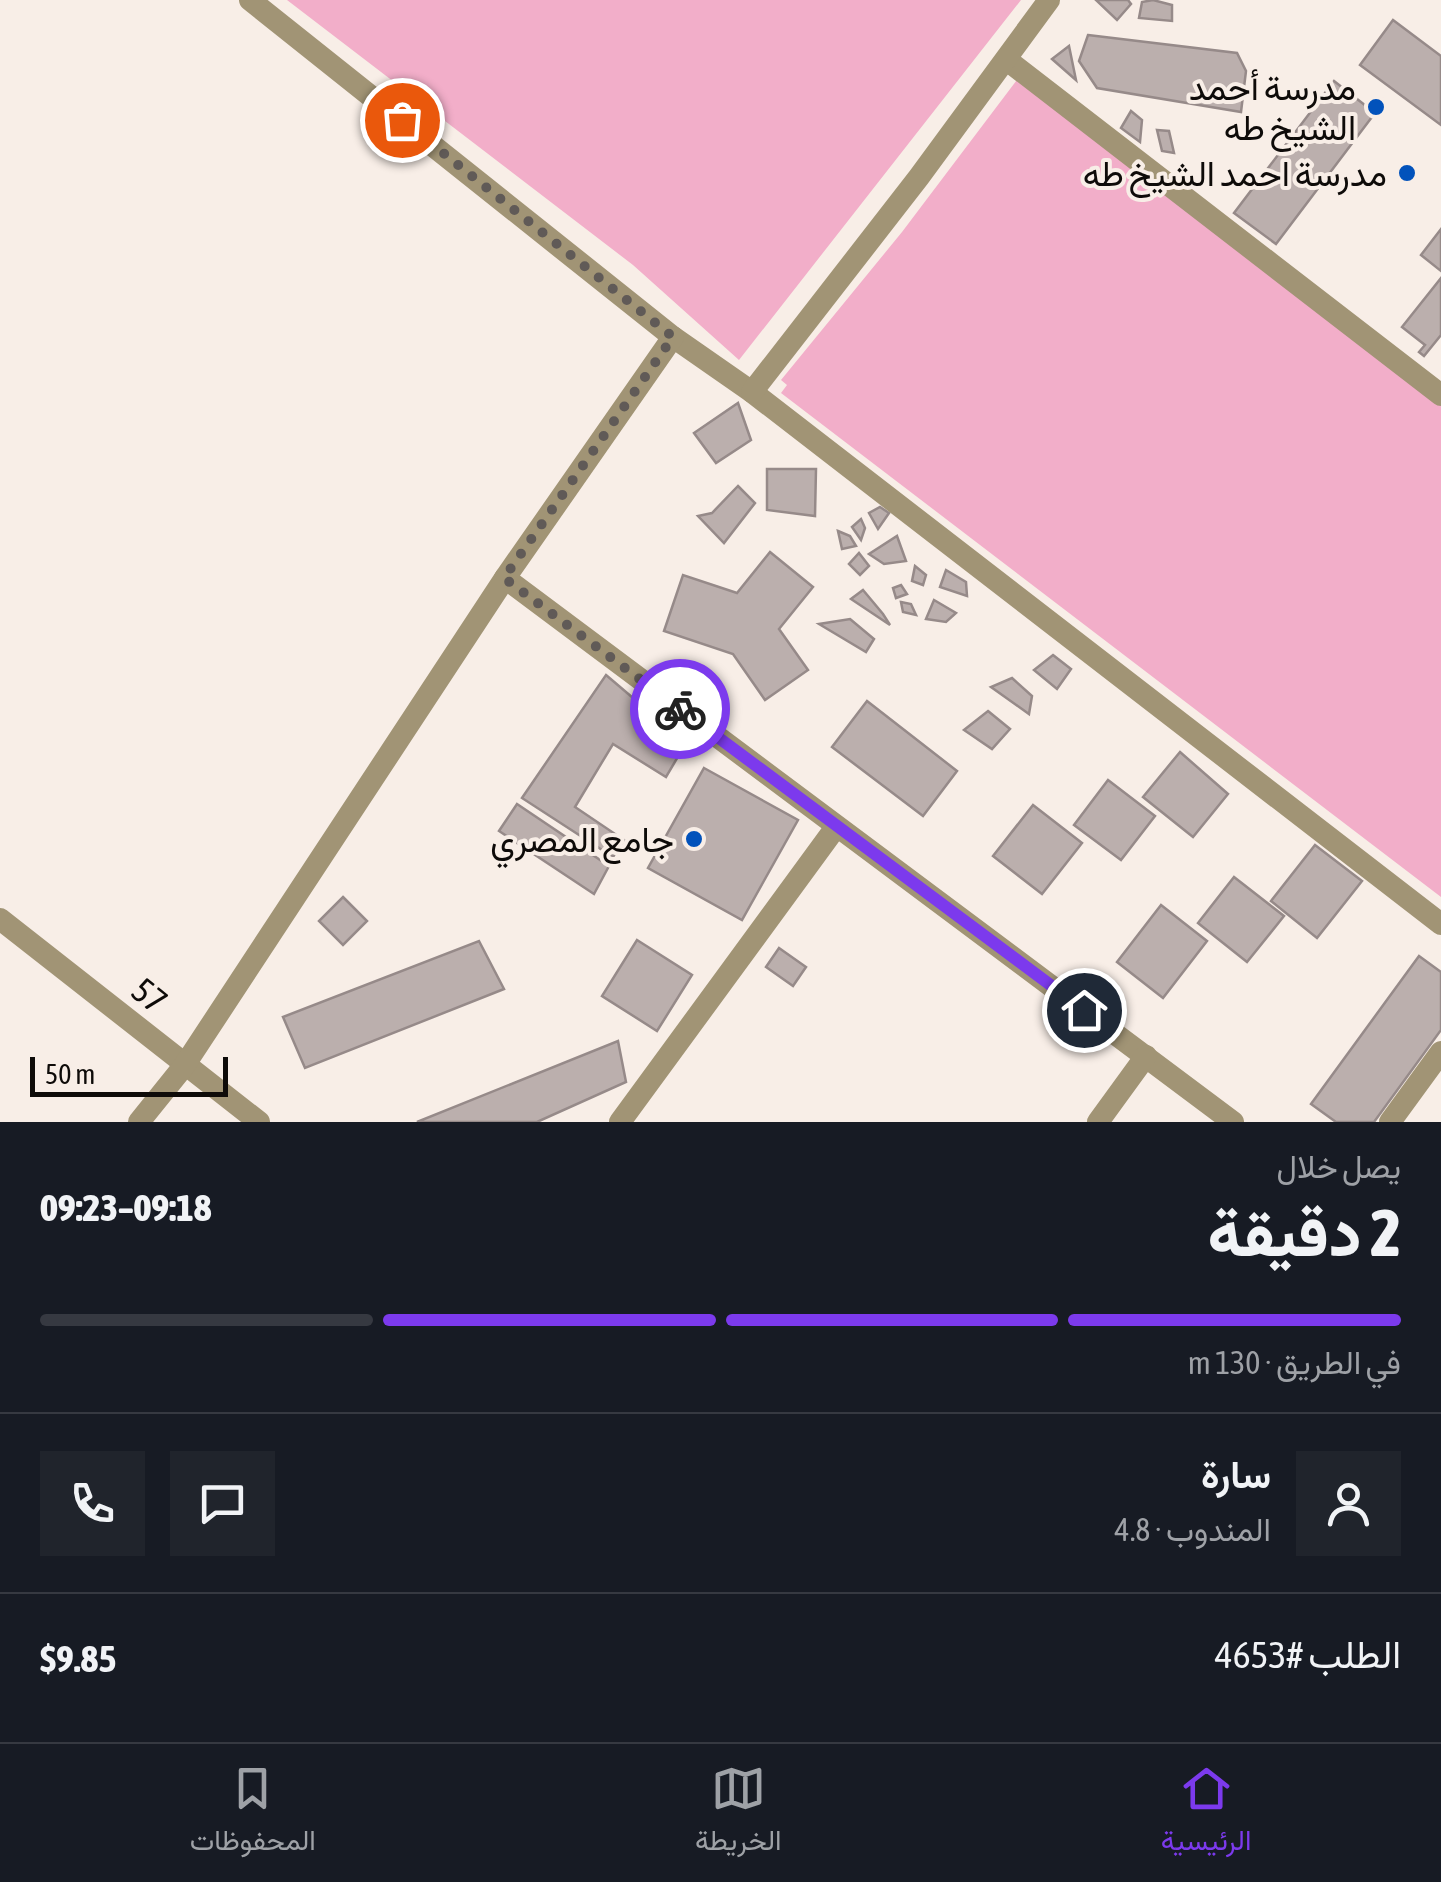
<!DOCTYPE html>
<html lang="ar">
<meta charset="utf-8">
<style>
body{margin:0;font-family:"Asap Condensed",Vazirmatn,sans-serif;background:#20242c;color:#f1f3f6;direction:rtl;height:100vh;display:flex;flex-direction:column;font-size:38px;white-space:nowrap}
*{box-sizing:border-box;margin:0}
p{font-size:32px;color:#9ea1a6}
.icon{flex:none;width:55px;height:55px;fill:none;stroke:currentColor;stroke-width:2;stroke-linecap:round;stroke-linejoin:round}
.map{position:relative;height:1122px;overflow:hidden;direction:ltr}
.details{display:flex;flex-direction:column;background:#171b24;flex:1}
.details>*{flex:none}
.scale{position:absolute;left:30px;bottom:25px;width:198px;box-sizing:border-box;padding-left:10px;border:5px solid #0e0b09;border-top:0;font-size:28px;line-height:35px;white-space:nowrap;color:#0e0b09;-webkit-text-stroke:8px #f8eee7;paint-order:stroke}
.pin{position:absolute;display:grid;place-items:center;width:85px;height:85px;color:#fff;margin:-42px;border:5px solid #fff;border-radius:50%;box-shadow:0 2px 10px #0007}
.courier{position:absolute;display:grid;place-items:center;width:100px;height:100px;margin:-50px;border:8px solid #7c3aed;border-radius:50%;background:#fff;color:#222;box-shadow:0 2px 12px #0007}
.headline em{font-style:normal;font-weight:800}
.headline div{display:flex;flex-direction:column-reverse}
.headline{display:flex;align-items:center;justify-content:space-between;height:170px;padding:0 40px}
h1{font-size:65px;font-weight:800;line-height:75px}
.bar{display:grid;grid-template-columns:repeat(4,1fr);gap:15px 10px;align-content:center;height:120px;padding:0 40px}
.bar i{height:12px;border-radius:8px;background:#363941}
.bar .on{background:#7c3aed}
.bar p{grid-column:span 4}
.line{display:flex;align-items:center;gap:25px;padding:0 40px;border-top:2px solid #363941}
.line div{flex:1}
.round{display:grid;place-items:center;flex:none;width:105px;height:105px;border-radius:0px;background:#20242c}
.tabs{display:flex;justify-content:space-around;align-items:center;height:140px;border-top:2px solid #363941;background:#171b24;font-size:28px;color:#9ea1a6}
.tabs a{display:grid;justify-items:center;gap:5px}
.tabs .on{color:#7c3aed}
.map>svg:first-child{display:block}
</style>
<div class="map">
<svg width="1441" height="1122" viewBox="0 0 1441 1122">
<rect width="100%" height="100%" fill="#f8eee7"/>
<g fill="#f2aec9">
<polygon points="287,0 1021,0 739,360 633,265"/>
<polygon points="1023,72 1441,401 1441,897 781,393 787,385 781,380 902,232"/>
</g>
<g fill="#bbafad" stroke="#968a89" stroke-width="2.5">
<polygon points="1096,0 1128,0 1131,4 1117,20"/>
<polygon points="1153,0 1172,5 1172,21 1139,18 1142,2"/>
<polygon points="1393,20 1441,56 1441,125 1360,65"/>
<polygon points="1088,35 1237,53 1246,71 1241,112 1097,88 1079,61"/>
<polygon points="1069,46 1076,80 1052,59"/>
<polygon points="1334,81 1375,113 1276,244 1234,213"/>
<polygon points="1131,111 1142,120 1140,142 1121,128"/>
<polygon points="1157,130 1169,131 1174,153 1162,151"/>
<polygon points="1441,229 1441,271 1421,255"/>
<polygon points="1441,278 1441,335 1424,356 1419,352 1425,345 1402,327"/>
<polygon points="738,403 751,440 716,463 694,433"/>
<polygon points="767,469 816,469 815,516 767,510"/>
<polygon points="738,486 755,503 724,543 698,516 712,513"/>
<polygon points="880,507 889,513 878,529 869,513"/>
<polygon points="861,519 865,528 861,540 852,527"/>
<polygon points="838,531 850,536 856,546 842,549"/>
<polygon points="897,536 906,561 884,564 869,554"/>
<polygon points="770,552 813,587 779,629 808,670 765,700 733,654 664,631 683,575 737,593"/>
<polygon points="859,553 869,566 860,575 849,564"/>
<polygon points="915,566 926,575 923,585 912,581"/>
<polygon points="946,570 966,582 967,596 940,587"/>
<polygon points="901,585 907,594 896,598 893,588"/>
<polygon points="863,590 883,614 890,625 851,599"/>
<polygon points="934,600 956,613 946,622 926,619"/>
<polygon points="901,602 911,604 916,615 903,612"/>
<polygon points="850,619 874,639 866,652 819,624"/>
<polygon points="1053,655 1071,669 1057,689 1034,670"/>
<polygon points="606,675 686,743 666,777 613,744 575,807 624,840 613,857 522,798"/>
<polygon points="1012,678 1032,696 1029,714 991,687"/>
<polygon points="867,701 957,771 923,816 832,747"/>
<polygon points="988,711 1010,729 992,749 964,730"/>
<polygon points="1180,752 1228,794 1193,837 1143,797"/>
<polygon points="704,768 798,820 742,920 648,868"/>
<polygon points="1108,780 1155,816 1121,860 1074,825"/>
<polygon points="517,804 609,866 594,894 499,831"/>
<polygon points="1033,805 1082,843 1042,894 993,856"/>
<polygon points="1315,845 1362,881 1317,938 1271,901"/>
<polygon points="1234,877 1284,916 1247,962 1198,923"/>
<polygon points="343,897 367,921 343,945 319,921"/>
<polygon points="1161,905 1207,941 1163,998 1117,962"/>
<polygon points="637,940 692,975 657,1031 602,996"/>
<polygon points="479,941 504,989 305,1068 283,1017"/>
<polygon points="779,948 806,967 793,986 766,967"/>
<polygon points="1419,956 1441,972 1441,1030 1374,1122 1336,1122 1311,1104"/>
<polygon points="618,1041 626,1082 537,1122 417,1122"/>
</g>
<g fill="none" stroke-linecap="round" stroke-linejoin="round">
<g stroke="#a19475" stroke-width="22">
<polyline points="250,0 673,337 752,392 1441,924"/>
<polyline points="1007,60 1441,395"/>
<polyline points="752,392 919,177 1049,0"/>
<polyline points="505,578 1233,1122"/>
<polyline points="0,919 259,1122"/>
<polyline points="139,1122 184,1066 505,578 673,337"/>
<polyline points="620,1122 836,827"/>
<polyline points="1098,1122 1146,1056"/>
<polyline points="1390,1122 1441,1052"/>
</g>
</g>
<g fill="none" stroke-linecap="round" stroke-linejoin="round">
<polyline stroke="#605a57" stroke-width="10" stroke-dasharray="0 18" points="402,120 673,337 504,578 680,709"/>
<polyline stroke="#7c3aed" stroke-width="12" points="680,709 1084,1010"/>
</g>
<g fill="#0252bb" stroke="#f8eee7" stroke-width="4">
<circle cx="1376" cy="107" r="10"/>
<circle cx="1407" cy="173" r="10"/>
<circle cx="694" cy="839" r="10"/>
</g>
<g text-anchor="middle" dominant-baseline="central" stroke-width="8" stroke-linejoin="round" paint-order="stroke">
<g font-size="35" fill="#0e0b09" stroke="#f8eee7" text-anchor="end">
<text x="1356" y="87">مدرسة أحمد<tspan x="1356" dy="40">الشيخ طه</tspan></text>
<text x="1387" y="173">مدرسة احمد الشيخ طه</text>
<text x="674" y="839">جامع المصري</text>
</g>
<g font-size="35" fill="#0e0b09" stroke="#f8eee7">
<text transform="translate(150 995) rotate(39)">57</text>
</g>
</g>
</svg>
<div class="scale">50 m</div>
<div class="pin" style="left:402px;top:120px;background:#ea580c"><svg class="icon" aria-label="bag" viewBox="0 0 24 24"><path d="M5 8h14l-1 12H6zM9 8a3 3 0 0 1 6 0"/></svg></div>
<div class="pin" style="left:1084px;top:1010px;background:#1f2937"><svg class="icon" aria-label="home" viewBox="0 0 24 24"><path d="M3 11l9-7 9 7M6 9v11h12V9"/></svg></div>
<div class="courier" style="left:680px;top:709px"><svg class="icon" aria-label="bike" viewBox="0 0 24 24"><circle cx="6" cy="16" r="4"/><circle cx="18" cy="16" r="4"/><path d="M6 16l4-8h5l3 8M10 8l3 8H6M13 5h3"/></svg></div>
</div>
<section class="details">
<div class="headline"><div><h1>2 دقيقة</h1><p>يصل خلال</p></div><em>09:18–09:23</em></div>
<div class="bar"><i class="on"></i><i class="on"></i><i class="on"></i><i></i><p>في الطريق · 130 m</p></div>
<div class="line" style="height:180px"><a class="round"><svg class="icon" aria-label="person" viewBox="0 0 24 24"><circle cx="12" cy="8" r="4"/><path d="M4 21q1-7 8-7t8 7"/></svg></a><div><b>سارة</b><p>المندوب · 4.8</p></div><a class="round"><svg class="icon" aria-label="chat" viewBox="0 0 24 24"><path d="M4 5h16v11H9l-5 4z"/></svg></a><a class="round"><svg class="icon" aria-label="phone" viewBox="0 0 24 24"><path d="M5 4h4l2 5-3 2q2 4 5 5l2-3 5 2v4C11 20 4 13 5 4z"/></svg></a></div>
<div class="line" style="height:130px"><div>الطلب #4653</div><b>$9.85</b></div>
</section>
<nav class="tabs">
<a class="on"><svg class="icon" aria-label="home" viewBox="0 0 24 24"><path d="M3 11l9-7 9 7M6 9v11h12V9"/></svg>الرئيسية</a>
<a><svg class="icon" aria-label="map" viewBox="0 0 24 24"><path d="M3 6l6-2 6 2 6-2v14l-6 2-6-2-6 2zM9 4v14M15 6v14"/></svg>الخريطة</a>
<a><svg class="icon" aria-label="saved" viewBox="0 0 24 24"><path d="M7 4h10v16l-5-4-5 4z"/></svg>المحفوظات</a>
</nav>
